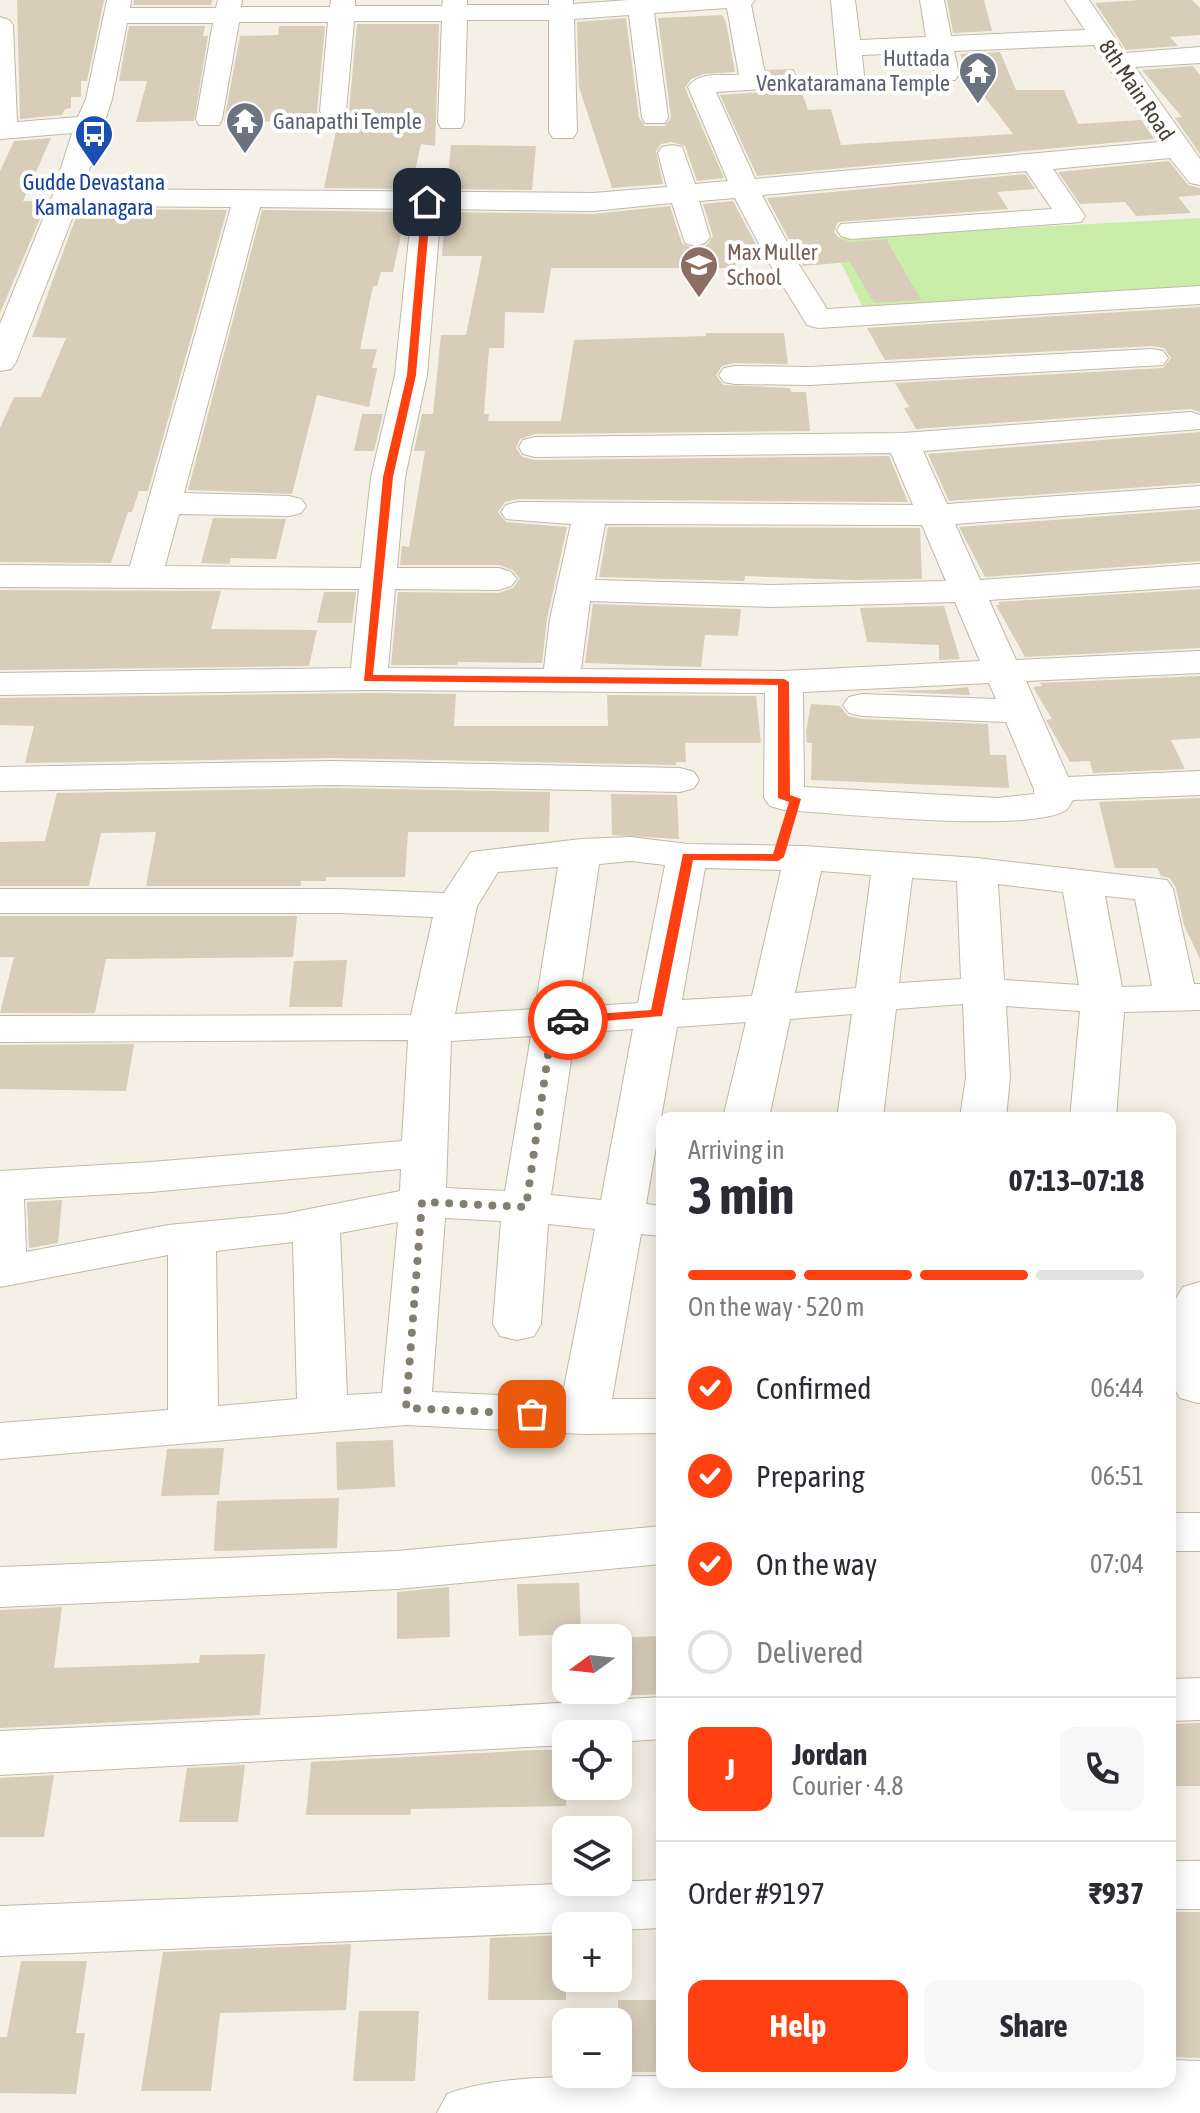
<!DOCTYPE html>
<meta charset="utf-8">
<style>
body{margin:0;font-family:"Asap Condensed",sans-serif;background:#f7f7f7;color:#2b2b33;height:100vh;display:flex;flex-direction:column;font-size:30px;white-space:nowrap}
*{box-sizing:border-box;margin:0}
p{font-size:26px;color:#7c7c81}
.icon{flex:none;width:44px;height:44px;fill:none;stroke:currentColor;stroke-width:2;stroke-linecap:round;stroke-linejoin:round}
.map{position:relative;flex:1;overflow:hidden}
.drawer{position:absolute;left:656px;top:1112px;width:520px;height:976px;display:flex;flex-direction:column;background:#fff;border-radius:16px;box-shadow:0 4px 20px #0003}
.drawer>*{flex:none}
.needle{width:52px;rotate:255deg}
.controls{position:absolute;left:552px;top:1624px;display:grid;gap:16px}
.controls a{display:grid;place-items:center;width:80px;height:80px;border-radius:16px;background:#fff;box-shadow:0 4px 20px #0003;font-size:40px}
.pin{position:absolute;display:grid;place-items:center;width:68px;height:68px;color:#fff;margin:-34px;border-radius:16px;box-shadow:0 4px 12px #0006}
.courier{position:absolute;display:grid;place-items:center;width:80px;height:80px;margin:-40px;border:6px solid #ff4011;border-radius:50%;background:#fff;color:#222;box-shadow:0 2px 10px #0007}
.overview em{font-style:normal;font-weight:700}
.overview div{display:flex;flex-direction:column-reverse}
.overview{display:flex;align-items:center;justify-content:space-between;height:136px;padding:0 32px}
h1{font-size:52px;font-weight:700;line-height:60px}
.bar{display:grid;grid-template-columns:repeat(4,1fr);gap:12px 8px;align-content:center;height:96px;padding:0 32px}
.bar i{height:10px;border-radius:6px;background:#e1e1e2}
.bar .on{background:#ff4011}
.bar p{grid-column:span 4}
.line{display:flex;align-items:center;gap:20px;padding:0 32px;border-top:2px solid #e1e1e2}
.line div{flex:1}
.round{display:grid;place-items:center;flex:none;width:84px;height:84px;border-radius:16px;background:#f7f7f7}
ol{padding:0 32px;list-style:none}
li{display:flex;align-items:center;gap:24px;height:88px}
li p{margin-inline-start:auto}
li .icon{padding:8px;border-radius:50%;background:#ff4011;color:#fff;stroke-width:4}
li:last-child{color:#7c7c81}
li i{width:44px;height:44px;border:4px solid #e1e1e2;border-radius:50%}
.cta{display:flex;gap:16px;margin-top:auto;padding:16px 32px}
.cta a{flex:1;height:92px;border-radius:16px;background:#ff4011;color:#fff;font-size:32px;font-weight:700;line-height:92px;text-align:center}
.cta a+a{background:#f7f7f7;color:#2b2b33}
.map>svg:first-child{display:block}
</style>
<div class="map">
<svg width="1200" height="2113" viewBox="0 0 1200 2113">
<rect width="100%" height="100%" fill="#f4f0e5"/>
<polygon fill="#cbedaa" points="1200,218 1200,292 864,310 829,238"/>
<g fill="#d7cdb9">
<polygon points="17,0 104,0 87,81 81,81 81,97 71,97 71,108 65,109 62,115 20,119"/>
<polygon points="134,0 212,0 211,5 133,5"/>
<polygon points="947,0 984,0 992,31 953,33"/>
<polygon points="1141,0 1192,0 1200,8 1200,35 1170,37 1178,46 1126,50 1095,3"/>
<polygon points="722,15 726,22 735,72 704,74 691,79 685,88 724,178 697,181 685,146 671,142 661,144 656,151 663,184 612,188 579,87 577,22 626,18 639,118 645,126 665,126 671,117 658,18"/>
<polygon points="357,24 439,24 435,146 421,144 411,189 324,188 338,122 224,121 240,36 278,35 279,26 325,26 317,111 324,120 344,119 349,111"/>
<polygon points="129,26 205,26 203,36 208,36 194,121 136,122 147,81 119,81"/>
<polygon points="1000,52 1016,90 1064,90 1078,124 1141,120 1154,139 757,176 720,95 763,92 770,82 767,70 794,69 808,110 831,109 841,145 1013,134 980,91 987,91 978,65 965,65 960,54"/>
<polygon points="1193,66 1200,75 1200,154 1175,118 1182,117 1142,70"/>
<polygon points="51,138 23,201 47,202 0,313 0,171 14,141"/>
<polygon points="451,145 536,146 532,190 447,189"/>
<polygon points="1169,161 1188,185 1200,188 1200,195 1178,197 1191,213 1136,216 1125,202 1080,204 1058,172"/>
<polygon points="1025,174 1035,189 997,192 1008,209 838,222 834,232 840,239 851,242 886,239 921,300 874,303 850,262 803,266 767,198"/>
<polygon points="733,201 762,256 735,256 736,268 551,268 544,313 505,312 504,348 489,348 484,414 489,414 488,421 561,421 574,340 706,336 706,333 784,333 788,364 734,363 722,366 716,375 723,385 790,388 791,392 806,392 810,431 535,434 520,439 516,448 522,457 535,460 889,456 908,502 518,499 505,502 498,512 506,522 567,527 547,619 542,663 458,662 457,665 391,665 398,592 499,593 513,588 520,579 513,570 499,565 400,565 402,546 409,547 425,451 414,451 422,414 433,414 441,335 466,335 482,256 442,256 445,212 593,214 670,206 682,244 696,249 707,245 713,236 703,204"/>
<polygon points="79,209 227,210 148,491 139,491 132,512 128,512 111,563 0,562 0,428 14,397 41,397 66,338 32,337"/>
<polygon points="262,210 406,212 393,272 381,272 377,286 373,286 360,349 377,349 372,368 377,368 369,407 317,395 292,494 188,490"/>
<polygon points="1200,307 1200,412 1191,409 916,429 904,408 909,407 895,383 1163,368 1171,358 1164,348 1152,346 885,360 867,328"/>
<polygon points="362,414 383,414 374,451 354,451"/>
<polygon points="1200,432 1200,483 949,501 928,454"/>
<polygon points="1200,509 1200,561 985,577 959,527"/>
<polygon points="213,518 286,519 276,559 231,558 229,564 201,563"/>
<polygon points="608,527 920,528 922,579 853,580 745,576 744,581 599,577"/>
<polygon points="1200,589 1200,648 1025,657 996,605 1000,605 998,602"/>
<polygon points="0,590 221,591 211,629 317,630 309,666 0,670"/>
<polygon points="324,592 356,592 352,623 317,623"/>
<polygon points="593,604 741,609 738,636 705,635 701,667 585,663"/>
<polygon points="944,606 960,659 939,660 939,645 867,642 860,608"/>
<polygon points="1200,676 1200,738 1171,740 1185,769 1093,773 1090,761 1070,762 1046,720 1052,719 1033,687 1042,686 1040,683"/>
<polygon points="968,687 970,695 876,691 938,690"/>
<polygon points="368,693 456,694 454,726 608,726 607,695 756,696 761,743 685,743 686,762 676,762 676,765 332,758 25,763 34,726 0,725 0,698"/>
<polygon points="811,704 840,706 848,716 862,719 988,724 990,755 1006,755 1009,788 811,780 812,743 807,743 806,731"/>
<polygon points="332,788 550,792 549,832 408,832 405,877 326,877 326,881 301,881 301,886 146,886 156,832 101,833 89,886 0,886 0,842 45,841 57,793"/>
<polygon points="611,794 677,795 679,839 612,835"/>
<polygon points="1200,798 1200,959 1184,925 1176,888 1170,878 1161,876 1157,868 1115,868 1099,802"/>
<polygon points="0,916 297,916 293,957 106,959 95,1013 0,1013 14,957 0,957"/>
<polygon points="347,960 342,1007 289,1007 294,961"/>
<polygon points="134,1044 126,1091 0,1089 0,1045"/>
<polygon points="62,1200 58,1243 29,1248 27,1202"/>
<polygon points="393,1440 395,1487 337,1490 336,1442"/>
<polygon points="224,1448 219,1495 161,1496 167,1449"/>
<polygon points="339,1498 337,1548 214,1551 217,1501"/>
<polygon points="579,1583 581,1634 519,1636 517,1584"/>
<polygon points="449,1587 450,1637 397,1639 397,1592"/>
<polygon points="62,1607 54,1668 199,1663 200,1655 265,1654 260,1715 0,1728 0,1610"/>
<polygon points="662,1636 662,1694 612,1696 612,1690 618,1690 618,1638 609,1638"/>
<polygon points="1200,1723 1200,1786 1170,1786 1170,1724"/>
<polygon points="536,1750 566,1750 566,1806 411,1809 410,1815 306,1815 311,1762"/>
<polygon points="245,1765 238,1822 179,1822 187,1768"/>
<polygon points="54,1775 44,1837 0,1837 0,1778"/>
<polygon points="1170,1912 1200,1912 1200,2058 1170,2057"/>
<polygon points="566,1935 566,2000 488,2000 490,1938"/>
<polygon points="351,1944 346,2010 220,2013 211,2091 141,2091 163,1952"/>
<polygon points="21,1961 87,1961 76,2033 85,2033 76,2094 0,2093 0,2037 7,2037"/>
<rect x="618" y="2000" width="44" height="72"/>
<polygon points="359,2011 419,2011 415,2081 353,2081"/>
</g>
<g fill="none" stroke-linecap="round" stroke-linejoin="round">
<g stroke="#c1b9a7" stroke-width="2">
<g id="minor">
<path d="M107,0h24l-1,8h86l2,-8h24l-1,7h89l1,-7h24v6h87l1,-6h24v5h82v-5h24v4l55,-4h127l-4,5 16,78 -4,6 -47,3 39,87 404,-37 -65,-97 -140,6 5,23 -4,6h-18l-8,-28 -67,3 3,31 -4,6h-18l-4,-6 -8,-86h24l5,40 66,-3 -6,-37h24l7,36 134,-6 -20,-30h24l36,53 75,-6v16l-65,4 65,92v26l-10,-2 -20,-25 -117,11 32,47 -4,6 -230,17 -10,-3 -4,-6 4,-6 211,-15 -26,-38 -264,24 36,68 29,46 373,-23v18l-382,24 -11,-3 -38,-62 -34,-65 -36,3 11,36 -5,6 -10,3 -10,-3 -13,-40 -79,8 -152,-2 -14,166 -22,102 -8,91h102l12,4 6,7 -6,7 -12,4 -104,-1 -7,79 156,1 6,-50 21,-95 -65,-5 -5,-7 5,-7 12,-3 395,3 -22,-52 -356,4 -12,-3 -4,-7 4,-7 12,-3 368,-4 288,-21 9,3v14l-277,22 24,53 253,-18v20l-245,18 25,56 220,-16v22l-211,14 27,60 184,-9v22l-174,8 42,96 132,-6v24l-127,5c-2,3 -4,8 -7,10 -36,24 -230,3 -282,0l-14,-4 -6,-8 1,-105 -397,-3 -368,5v-22l351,-5 8,-79 -359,-2v-22l130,1 101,-359 -154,-1 -61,156 -5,7 -11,2v-47l52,-127 20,-64 -72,6v-122l9,3 4,5 4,97 61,-5 8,-18zM727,8l12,67c-17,1 -40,-4 -51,12l40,94 -33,3 -13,-37 -10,-2 -10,2 -4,6 9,34 -74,6 -510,-4 29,-90 15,-76h86l-17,96 3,6h20l3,-6 17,-97h89l-8,89 4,6h18l4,-6 8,-90h88l-4,101 3,6h20l3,-6 3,-102h82v112l4,6h20l4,-6 -3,-113 55,-4 13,102 3,6h20l3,-6 -14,-104zM260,207l152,2 -17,166 -24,102 -10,91 -196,-2 14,-52 110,2 12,-3 5,-7 -5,-7 -12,-3 -105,-3zM605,524l317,1 24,56 -174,4 -177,-5zM590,601l182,6 183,-5 25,59 -196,10 -203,-2zM989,683l7,16 -134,-5 -13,3 -6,8 6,8 13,3 144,6 28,67v5l-36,4 -194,-11 -1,-95z"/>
<polygon points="1152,349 1163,351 1168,358 1163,365 810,385 735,384 724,382 719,375 724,368 735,366 810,367"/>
<polygon points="332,761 680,768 694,772 699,780 694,788 680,792 332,785 0,791 0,767"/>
<path d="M631,837l56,7 117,2 173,12 190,22 6,9 21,95h6v26l-76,2 -8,106h-46l10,-107 -74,-5 4,71 -4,41h-46l6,-41 -3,-73 -67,5 -13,109h-46l15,-104 -62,5 -21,99h-46l23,-96 -69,5 -31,177 16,2v30l-21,-2 -29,165h50v34l-78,1 -178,-9 -406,34v-36l168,-13v-155l-168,32v-116l151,-9 251,-21 6,-101 -408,2v-26l411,-1 22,-98 -94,-4h-339v-24h339l105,4 27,-41 110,-13zM631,861l34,4 -27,138 -60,4 21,-143zM558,867l-23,142 -80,5 22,-108 21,-34zM705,868l76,2 -29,126 -70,4zM821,871l50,4 -15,113 -61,5zM912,878l45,3 4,98 -62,4zM998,884l65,8 16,93 -75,-5zM1105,896l30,3 17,87 -30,1zM633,1029l-32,171 -50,-5 24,-162zM531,1036l-26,155 -59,-3 5,-147zM401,1169l-1,22 -116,23 -116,11 -142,27 -2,-53 127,-7zM445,1218l56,3 -8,103 7,12 17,4 17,-4 7,-12 7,-100 47,5 -33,169 -130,-6zM398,1222l-16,171 -35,2 -7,-162zM293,1242l4,157 -79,7 -2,-155z"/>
<polygon points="1200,1282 1200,1403 1198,1403 1180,1398 1173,1386 1176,1298 1183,1287"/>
<rect x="1170" y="1513" width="30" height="38"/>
<polygon points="662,1526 662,1564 397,1589 0,1607 0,1567 397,1551"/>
<polygon points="1200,1678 1200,1720 1170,1721 1170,1679"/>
<polygon points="662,1697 662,1739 618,1742 618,1734 566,1734 566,1745 0,1775 0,1731 315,1717"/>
<rect x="1170" y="1861" width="30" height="48"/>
<polygon points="662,1880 662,1928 618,1930 618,1926 566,1926 566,1932 0,1956 0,1906"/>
<path d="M1170,2060l30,1v52h-763l10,-19c60,-22 150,-17 215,-18v6h508z"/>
</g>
</g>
<use href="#minor" fill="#fff" fill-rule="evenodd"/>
</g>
<polygon fill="#ff4011" points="427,199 431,202 416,375 393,477 373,675 784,679 789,682 790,795 801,799 784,857 778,861 693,860 662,1016 568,1024 561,1020 568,1016 651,1010 683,854 773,854 789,802 778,798 778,685 364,681 383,477 407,375 422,202"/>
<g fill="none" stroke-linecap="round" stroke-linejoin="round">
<polyline stroke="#847e72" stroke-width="8" stroke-dasharray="0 14.4" points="532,1414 406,1408 422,1202 526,1207 553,1021 568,1020"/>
</g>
<defs>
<g id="temple-pin" transform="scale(2)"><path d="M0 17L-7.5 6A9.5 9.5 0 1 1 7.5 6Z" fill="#6b7280" stroke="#fff"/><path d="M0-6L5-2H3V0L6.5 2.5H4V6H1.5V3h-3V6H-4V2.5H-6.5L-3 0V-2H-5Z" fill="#fff"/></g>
<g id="bus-pin" transform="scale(2)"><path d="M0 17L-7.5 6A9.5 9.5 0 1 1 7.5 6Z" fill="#1a4fb4" stroke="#fff"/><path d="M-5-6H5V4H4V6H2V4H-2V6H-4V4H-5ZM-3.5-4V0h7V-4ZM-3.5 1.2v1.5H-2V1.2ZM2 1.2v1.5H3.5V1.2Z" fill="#fff"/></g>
<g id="school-pin" transform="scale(2)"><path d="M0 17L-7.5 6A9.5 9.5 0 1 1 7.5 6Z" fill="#8d6e63" stroke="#fff"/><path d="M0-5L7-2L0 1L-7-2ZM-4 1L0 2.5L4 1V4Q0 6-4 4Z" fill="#fff"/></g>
</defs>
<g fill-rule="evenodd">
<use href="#temple-pin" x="978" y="71"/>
<use href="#temple-pin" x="245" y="121"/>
<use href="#bus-pin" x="94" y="134"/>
<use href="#school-pin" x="699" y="265"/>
</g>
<g text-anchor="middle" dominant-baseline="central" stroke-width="8" stroke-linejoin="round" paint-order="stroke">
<g font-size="22" fill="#5b616d" stroke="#fff" text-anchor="end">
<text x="950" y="58">Huttada<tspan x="950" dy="25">Venkataramana Temple</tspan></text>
<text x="273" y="121" text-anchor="start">Ganapathi Temple</text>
</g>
<g font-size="22" fill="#474134" stroke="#fff">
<text transform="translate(1137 90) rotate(56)">8th Main Road</text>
</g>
<g font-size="22" fill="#164399" stroke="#fff">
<text x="94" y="182">Gudde Devastana<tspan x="94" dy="25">Kamalanagara</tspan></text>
</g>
<g font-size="22" fill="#785e54" stroke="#fff" text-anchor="start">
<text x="727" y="252">Max Muller<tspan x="727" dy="25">School</tspan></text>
</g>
</g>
</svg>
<div class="controls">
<a><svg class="needle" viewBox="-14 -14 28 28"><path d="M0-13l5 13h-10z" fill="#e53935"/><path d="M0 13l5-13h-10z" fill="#7c7c81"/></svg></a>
<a><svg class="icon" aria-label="locate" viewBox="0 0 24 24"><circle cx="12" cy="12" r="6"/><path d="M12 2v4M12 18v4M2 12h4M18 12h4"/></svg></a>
<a><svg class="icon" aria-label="layers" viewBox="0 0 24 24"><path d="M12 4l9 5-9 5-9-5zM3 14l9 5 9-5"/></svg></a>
<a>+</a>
<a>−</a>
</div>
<div class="pin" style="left:532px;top:1414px;background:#ea580c"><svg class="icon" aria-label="bag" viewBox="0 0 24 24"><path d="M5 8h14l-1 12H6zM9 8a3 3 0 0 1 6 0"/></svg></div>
<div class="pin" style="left:427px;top:202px;background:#1f2937"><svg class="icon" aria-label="home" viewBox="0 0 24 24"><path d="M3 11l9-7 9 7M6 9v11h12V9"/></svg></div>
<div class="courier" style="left:568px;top:1020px"><svg class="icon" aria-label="car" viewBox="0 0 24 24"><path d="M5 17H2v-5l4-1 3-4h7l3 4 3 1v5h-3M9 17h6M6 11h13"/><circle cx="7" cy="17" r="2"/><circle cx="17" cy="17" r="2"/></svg></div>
<section class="drawer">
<div class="overview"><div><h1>3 min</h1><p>Arriving in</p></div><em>07:13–07:18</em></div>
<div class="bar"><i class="on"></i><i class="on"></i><i class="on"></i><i></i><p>On the way · 520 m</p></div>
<ol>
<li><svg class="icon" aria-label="check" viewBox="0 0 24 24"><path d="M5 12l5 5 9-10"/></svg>Confirmed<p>06:44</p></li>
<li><svg class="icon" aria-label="check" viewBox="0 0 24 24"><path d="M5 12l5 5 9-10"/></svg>Preparing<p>06:51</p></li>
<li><svg class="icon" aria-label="check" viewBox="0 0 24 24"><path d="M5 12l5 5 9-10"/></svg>On the way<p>07:04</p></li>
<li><i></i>Delivered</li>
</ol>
<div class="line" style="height:144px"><b class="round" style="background:#ff4011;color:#fff">J</b><div><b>Jordan</b><p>Courier · 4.8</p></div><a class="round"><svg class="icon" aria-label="phone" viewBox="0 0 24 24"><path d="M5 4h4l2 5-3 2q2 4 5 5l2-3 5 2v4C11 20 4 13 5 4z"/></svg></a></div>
<div class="line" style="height:104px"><div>Order #9197</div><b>₹937</b></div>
<div class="cta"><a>Help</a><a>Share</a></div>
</section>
</div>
